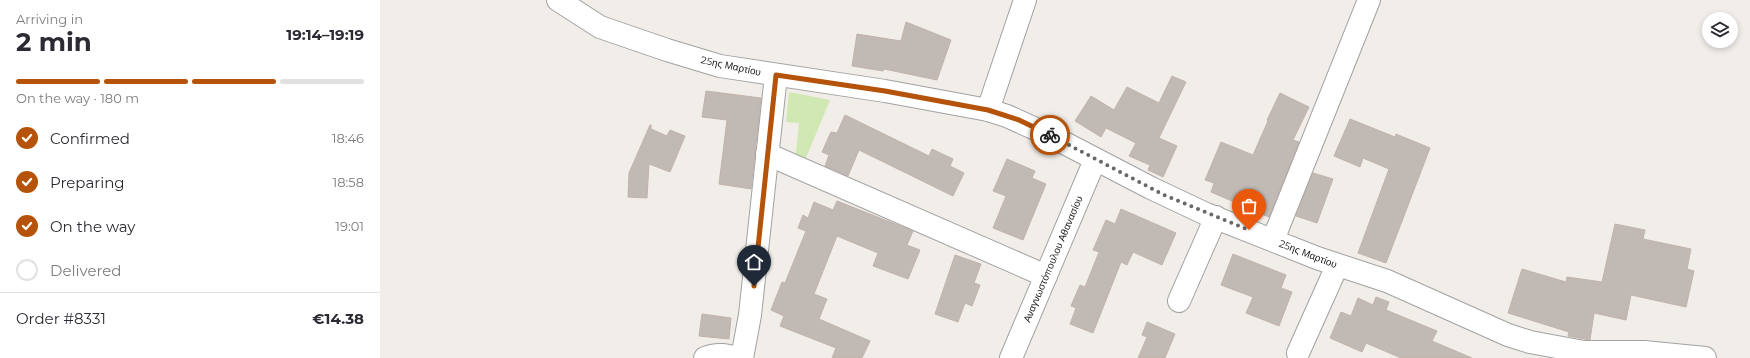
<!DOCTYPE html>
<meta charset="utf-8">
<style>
body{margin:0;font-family:Montserrat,sans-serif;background:#f7f7f7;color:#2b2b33;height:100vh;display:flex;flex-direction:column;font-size:15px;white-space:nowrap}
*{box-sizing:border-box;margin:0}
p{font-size:13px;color:#7c7c81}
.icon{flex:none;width:22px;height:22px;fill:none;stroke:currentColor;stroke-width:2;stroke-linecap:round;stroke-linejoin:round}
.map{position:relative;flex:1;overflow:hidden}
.sheet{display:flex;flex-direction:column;background:#fff;width:380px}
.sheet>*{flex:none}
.controls{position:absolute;left:1322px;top:12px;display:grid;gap:8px}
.controls a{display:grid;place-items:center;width:36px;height:36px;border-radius:50%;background:#fff;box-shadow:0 2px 6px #0003;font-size:20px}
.pin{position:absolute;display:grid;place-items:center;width:34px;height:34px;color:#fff;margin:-41px -17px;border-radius:50% 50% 50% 0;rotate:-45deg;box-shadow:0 0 4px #0007}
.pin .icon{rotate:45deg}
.courier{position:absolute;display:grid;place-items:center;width:40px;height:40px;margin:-20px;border:3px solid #b45309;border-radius:50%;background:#fff;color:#222;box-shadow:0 1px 5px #0007}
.headline em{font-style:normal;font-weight:700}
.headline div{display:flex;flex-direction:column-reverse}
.headline{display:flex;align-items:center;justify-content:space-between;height:68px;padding:0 16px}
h1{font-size:26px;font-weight:700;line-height:30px}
.bar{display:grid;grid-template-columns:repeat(4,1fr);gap:6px 4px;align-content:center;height:48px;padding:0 16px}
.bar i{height:5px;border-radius:3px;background:#e1e1e2}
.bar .on{background:#b45309}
.bar p{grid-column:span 4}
.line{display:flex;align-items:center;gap:10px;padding:0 16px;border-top:1px solid #e1e1e2}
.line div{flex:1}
ol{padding:0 16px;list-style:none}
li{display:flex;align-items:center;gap:12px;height:44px}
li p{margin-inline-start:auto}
li .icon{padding:4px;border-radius:50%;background:#b45309;color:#fff;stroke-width:4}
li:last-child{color:#7c7c81}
li i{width:22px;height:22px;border:2px solid #e1e1e2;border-radius:50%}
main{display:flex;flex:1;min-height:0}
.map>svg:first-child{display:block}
</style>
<main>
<section class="sheet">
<div class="headline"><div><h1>2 min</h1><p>Arriving in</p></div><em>19:14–19:19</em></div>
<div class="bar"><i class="on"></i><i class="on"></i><i class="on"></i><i></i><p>On the way · 180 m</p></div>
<ol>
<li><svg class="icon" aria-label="check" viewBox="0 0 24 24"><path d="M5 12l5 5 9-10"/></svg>Confirmed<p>18:46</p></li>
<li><svg class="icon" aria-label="check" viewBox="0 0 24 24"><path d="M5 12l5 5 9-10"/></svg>Preparing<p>18:58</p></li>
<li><svg class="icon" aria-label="check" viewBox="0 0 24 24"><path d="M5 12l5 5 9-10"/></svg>On the way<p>19:01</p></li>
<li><i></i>Delivered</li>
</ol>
<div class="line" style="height:52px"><div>Order #8331</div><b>€14.38</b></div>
</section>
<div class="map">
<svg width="1370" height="358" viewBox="0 0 1370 358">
<rect width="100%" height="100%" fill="#f1ede8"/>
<polygon fill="#d0e8b1" points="409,92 450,100 423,165 415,162 419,123 406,122"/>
<g fill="#c1b9b4" stroke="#c2b3ab">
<polygon points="526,22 571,40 557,80 504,69 503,71 472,66 477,34 521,41"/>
<polygon points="792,76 806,82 779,138 797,146 783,177 768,170 770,165 749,156 756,143 726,128 721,137 695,121 711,96 734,110 747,87 779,103"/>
<polygon points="326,91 381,98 371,189 339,184 347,120 322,117"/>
<polygon points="900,93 929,107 913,140 919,142 889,217 831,192 834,183 825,180 841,142 873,155 888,121 887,120"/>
<polygon points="465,115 549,156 552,149 573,159 570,166 584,173 573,196 479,150 468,176 445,166 449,155 442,152 451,132 457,133"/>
<polygon points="970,119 1015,137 1016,134 1050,148 1006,263 978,253 1009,169 983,158 980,167 954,156"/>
<polygon points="270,125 271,125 271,129 287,136 290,130 305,136 290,172 269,164 267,198 248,197 249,173"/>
<polygon points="627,159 655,171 652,178 666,184 643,240 613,228 626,196 613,191"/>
<polygon points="933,173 953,179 937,223 916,216"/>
<polygon points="457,201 533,231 527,245 540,250 528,279 493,266 498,253 457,236 434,294 447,299 439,319 490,341 482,358 452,358 456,348 400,326 404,316 391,310 402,282 405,283 426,231 418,228 423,215 428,218 434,202 453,210"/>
<polygon points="741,209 796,233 782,265 753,252 747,265 741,262 713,333 690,324 696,308 691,306 700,285 705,287 719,252 713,250 726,220 735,224"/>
<polygon points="1235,224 1265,230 1263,239 1311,249 1307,269 1314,271 1306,307 1251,295 1246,320 1214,313 1210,340 1188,336 1189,332 1128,313 1142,269 1186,282 1187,277 1222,282"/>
<polygon points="853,254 906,275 901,288 912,292 899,326 866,313 873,297 841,285"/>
<polygon points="575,255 601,264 594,283 600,285 592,306 585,303 578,322 555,314"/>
<polygon points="996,297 1009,302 1006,310 1057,331 1052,341 1092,358 1021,358 986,343 982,352 950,338 961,312 971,316 978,298 993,305"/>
<polygon points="322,314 351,318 349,339 319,336"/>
<polygon points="767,322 795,334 785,358 758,358 767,337 762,335"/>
</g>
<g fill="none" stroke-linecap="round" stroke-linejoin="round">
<g stroke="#a2a2a2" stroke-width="24">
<g id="minor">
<polyline points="178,0 220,27 287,50 340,66 505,91 608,110 627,116 671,136 771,188 826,214 937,258 1007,281 1128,335 1150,342 1204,352 1264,352 1325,358"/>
<polyline points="608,110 645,0"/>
<polyline points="387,154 666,276"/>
<polyline points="893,240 989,0"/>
<polyline points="799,301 836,217"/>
<polyline points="918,353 957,266"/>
<path d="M325,358c12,-5 21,-3 33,0"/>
<polyline points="362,358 370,315 396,75"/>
<polyline points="631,358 715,160"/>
</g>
</g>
<use href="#minor" stroke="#fff" stroke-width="22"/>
</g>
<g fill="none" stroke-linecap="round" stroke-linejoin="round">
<polyline stroke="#6a6867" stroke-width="4" stroke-dasharray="0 7.2" points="670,135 784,195 869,230"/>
<polyline stroke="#b45309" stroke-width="5" points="374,286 396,75 505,91 608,110 639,120 670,135"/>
</g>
<g text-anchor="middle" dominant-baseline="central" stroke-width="3" stroke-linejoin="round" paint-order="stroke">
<g font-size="10" fill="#212121" stroke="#fff">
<text transform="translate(351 66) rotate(12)">25ης Μαρτίου</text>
<text transform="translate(928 254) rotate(21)">25ης Μαρτίου</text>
<text transform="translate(673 259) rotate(-67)">Αναγνωστόπουλου Αθανασίου</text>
</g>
</g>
</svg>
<div class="controls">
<a><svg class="icon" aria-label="layers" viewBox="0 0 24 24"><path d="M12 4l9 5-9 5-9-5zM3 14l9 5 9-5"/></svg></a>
</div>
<div class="pin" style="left:869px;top:230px;background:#ea580c"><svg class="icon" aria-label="bag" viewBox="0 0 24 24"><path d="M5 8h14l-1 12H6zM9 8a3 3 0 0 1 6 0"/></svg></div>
<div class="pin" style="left:374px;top:286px;background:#1f2937"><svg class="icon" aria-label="home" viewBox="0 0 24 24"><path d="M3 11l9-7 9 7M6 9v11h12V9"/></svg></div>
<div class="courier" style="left:670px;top:135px"><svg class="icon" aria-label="bike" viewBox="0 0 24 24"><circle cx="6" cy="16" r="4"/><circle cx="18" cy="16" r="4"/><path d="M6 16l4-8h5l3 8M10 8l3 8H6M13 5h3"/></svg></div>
</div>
</main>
